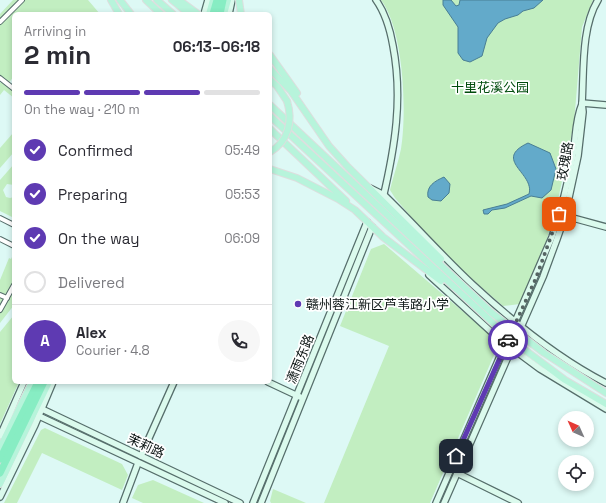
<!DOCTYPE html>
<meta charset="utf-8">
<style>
body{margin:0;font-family:"Space Grotesk","Noto Sans SC",sans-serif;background:#f7f7f7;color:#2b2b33;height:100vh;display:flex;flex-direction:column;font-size:15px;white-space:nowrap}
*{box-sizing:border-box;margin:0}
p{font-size:13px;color:#7c7c81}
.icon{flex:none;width:22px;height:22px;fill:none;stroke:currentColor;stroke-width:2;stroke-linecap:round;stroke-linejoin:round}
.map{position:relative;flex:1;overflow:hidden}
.side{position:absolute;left:12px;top:12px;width:260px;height:372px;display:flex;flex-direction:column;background:#fff;border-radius:6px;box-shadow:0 2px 6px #0003}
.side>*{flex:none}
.needle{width:26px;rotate:315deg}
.controls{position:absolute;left:558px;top:411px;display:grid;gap:8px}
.controls a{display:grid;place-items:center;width:36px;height:36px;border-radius:50%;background:#fff;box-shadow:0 2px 6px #0003;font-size:20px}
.pin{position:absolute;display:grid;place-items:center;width:34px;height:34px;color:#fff;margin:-17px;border-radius:8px;box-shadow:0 2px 6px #0006}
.courier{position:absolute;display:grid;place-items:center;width:40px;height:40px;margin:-20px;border:3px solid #5e3ab2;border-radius:50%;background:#fff;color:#222;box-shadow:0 1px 5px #0007}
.summary em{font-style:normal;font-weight:600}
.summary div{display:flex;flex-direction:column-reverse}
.summary{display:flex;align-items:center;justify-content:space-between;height:68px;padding:0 12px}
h1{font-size:26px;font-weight:600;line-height:30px}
.bar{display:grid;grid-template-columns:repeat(4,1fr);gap:6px 4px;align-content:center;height:48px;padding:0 12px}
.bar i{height:5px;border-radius:3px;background:#e1e1e2}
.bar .selected{background:#5e3ab2}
.bar p{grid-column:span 4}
.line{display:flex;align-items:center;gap:10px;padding:0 12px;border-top:1px solid #e1e1e2}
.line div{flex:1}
.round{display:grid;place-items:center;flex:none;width:42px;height:42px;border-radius:21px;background:#f7f7f7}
ol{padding:0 12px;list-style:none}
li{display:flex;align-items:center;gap:12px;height:44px}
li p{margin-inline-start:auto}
li .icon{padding:4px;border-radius:50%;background:#5e3ab2;color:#fff;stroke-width:4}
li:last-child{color:#7c7c81}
li i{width:22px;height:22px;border:2px solid #e1e1e2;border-radius:50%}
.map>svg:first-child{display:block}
</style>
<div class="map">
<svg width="606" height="503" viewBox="0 0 606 503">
<rect width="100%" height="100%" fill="#ddf9f5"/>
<g fill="#c2eec1">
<polygon points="13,0 88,0 100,14 14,14 14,76 8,84 12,88 14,85 14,98 4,90 0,95 0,83 3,80 0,78 0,14"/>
<path d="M381,0h212l-11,27 -8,96 -17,82 -12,40 -25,59 -17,2 -60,-52 -48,-56 -5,-8c3,-13 8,-27 11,-41 6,-37 3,-119 -20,-149z"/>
<polygon points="13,133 14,152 0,168 0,148"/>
<polygon points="14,164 14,185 7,184 3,190 6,197 10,198 14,197 14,213 12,217 0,211 0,180"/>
<polygon points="384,244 488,333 494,355 430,503 324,503 389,346 340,326 371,249"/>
<polygon points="13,255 14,305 0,323 0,280 9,258 11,259"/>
<polygon points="14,315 14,382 19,382 0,424 0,332"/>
<polygon points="45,428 122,464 128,475 122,490 42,453 17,503 4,503 41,430"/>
<polygon points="153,480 204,503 143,503 132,498 138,485"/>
<polygon points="273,489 306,503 271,503 270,501"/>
</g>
<g fill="#63aaca" stroke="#497e94">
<polygon points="443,0 451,0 456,6 459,5 460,0 543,0 534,8 523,11 518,15 505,19 498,23 487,38 482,56 470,62 463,60 458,53 458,27 443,5"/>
<path d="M528,143l22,10 6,16 -5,21 -9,8 -11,-2 -26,12 -13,2 -4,4h-4l-1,-4 24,-6 22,-10c6,-21 -37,-34 -1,-51z"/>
<path d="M444,177l6,7 -1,9 -8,8 -9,-1 -4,-3c-2,-11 7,-16 16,-20z"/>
</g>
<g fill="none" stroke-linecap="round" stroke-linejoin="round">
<g stroke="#566e6b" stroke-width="6">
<g id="street">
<polyline points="0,22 22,0"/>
<polyline points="0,78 14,89"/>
<polyline points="0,218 14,225"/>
<polyline points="0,239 14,246"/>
<polyline points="0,295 7,298"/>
<polyline points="0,310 14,285"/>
</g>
</g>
<g stroke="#566e6b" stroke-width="8">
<g id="secondary">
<path d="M376,0c10,14 14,29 17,46 10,52 2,101 -10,152"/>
<polyline points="204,14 208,0"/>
<polyline points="229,14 232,0"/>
<polyline points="582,103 606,105"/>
<path d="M370,188l14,7c30,29 57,60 88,89 40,37 85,74 134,99"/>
<polyline points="562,215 606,227"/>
<polyline points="429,275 498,338 540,369 606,409"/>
<polyline points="268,382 300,397"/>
<polyline points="42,409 240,503"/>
<polyline points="39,416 225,503"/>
<polyline points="0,436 24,382"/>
<polyline points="141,456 174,382"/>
<polyline points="457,473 518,503"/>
<polyline points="0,497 35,425 53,382"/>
<polyline points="123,503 138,463"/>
<polyline points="253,503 367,222"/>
<polyline points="261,503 372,227"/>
<path d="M436,503l116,-266c9,-27 16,-54 21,-82 3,-17 2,-35 9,-51"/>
<path d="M444,503l99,-226 14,-38 8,-23 13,-60 5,-44 -1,-9c2,-31 -1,-76 16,-103"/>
</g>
</g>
<g stroke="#dddede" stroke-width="8">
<g id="primary">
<polyline points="111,0 119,14"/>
<polyline points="120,0 131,14"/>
<polyline points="146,0 161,14"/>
<polyline points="157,0 173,14"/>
<polyline points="172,0 189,14"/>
<polyline points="179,0 198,14"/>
<polyline points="239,0 241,14"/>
<polyline points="209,14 213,0"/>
<polyline points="224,14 228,0"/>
<polyline points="270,55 297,93"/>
<polyline points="270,69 291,91 329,146 347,166 441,259"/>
<polyline points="270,80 277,86 287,101"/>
<polyline points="270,105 492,313 544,353 606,393"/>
<polyline points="270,116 509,338 565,380 606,404"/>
<polyline points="270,129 346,201"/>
<polyline points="270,169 297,178 338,199 355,210 383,237 441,281"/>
<polyline points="0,448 32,382"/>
<polyline points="0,484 49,382"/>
</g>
</g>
<g stroke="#dddede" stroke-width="9">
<g id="highway">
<polyline points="213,14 217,0"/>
<polyline points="220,14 223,0"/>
<polyline points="0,459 38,382"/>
<polyline points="0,473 44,382"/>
</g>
</g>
<use href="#street" stroke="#fff" stroke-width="4"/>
<use href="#secondary" stroke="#dbfaed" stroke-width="5.5"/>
<use href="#primary" stroke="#b7f4db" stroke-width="6"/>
<use href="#highway" stroke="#87edc3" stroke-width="7"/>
<g stroke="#dddede" stroke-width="8" stroke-linecap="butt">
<path id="primary-bridge" d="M270,152c19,-11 23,-32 17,-51"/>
</g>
<use href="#primary-bridge" stroke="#b7f4db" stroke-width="6"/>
</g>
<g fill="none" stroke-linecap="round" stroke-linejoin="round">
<polyline stroke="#566563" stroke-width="4" stroke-dasharray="0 7.2" points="508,340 536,278 559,214"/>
<polyline stroke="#5e3ab2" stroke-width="5" points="456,456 508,340"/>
</g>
<circle fill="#5e3ab2" stroke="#fff" stroke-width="1.5" cx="298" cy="304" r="4"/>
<g text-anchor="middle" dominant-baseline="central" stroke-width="3.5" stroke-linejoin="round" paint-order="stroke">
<g font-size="13" fill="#014c0d" stroke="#fff">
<text x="490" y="87">十里花溪公园</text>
</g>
<g font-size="13" fill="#0d1615" stroke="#fff">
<text transform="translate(565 161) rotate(-80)">玫瑰路</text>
<text transform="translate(300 359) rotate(-68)">潇雨东路</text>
<text transform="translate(146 446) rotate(25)">茉莉路</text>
</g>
<g font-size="13" fill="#0d1615" stroke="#fff" text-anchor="start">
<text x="306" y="304">赣州蓉江新区芦苇路小学</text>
</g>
</g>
</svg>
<div class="controls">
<a><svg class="needle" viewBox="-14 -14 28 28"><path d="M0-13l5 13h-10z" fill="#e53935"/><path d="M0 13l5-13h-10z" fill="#7c7c81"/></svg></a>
<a><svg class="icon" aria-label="locate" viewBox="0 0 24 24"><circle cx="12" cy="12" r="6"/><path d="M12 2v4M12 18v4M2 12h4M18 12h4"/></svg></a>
</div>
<div class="pin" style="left:559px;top:214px;background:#ea580c"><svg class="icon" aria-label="bag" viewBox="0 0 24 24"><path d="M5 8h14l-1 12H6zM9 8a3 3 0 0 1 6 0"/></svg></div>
<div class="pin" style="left:456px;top:456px;background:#1f2937"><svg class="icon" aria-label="home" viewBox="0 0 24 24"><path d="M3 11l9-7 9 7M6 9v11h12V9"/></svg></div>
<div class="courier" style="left:508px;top:340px"><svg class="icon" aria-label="car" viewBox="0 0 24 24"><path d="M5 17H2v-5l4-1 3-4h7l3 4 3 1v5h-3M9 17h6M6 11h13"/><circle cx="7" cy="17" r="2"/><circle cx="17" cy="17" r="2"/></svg></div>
<section class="side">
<div class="summary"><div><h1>2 min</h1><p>Arriving in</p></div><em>06:13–06:18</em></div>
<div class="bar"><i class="selected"></i><i class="selected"></i><i class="selected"></i><i></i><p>On the way · 210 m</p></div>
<ol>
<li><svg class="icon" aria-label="check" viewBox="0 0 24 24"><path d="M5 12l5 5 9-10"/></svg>Confirmed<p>05:49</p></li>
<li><svg class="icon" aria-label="check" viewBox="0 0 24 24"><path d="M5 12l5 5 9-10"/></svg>Preparing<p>05:53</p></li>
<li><svg class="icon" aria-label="check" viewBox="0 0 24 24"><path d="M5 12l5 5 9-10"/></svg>On the way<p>06:09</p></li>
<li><i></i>Delivered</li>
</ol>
<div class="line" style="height:72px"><b class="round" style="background:#5e3ab2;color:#fff">A</b><div><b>Alex</b><p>Courier · 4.8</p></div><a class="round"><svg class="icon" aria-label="phone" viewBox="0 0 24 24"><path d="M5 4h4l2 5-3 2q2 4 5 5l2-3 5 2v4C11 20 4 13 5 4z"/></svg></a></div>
</section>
</div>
